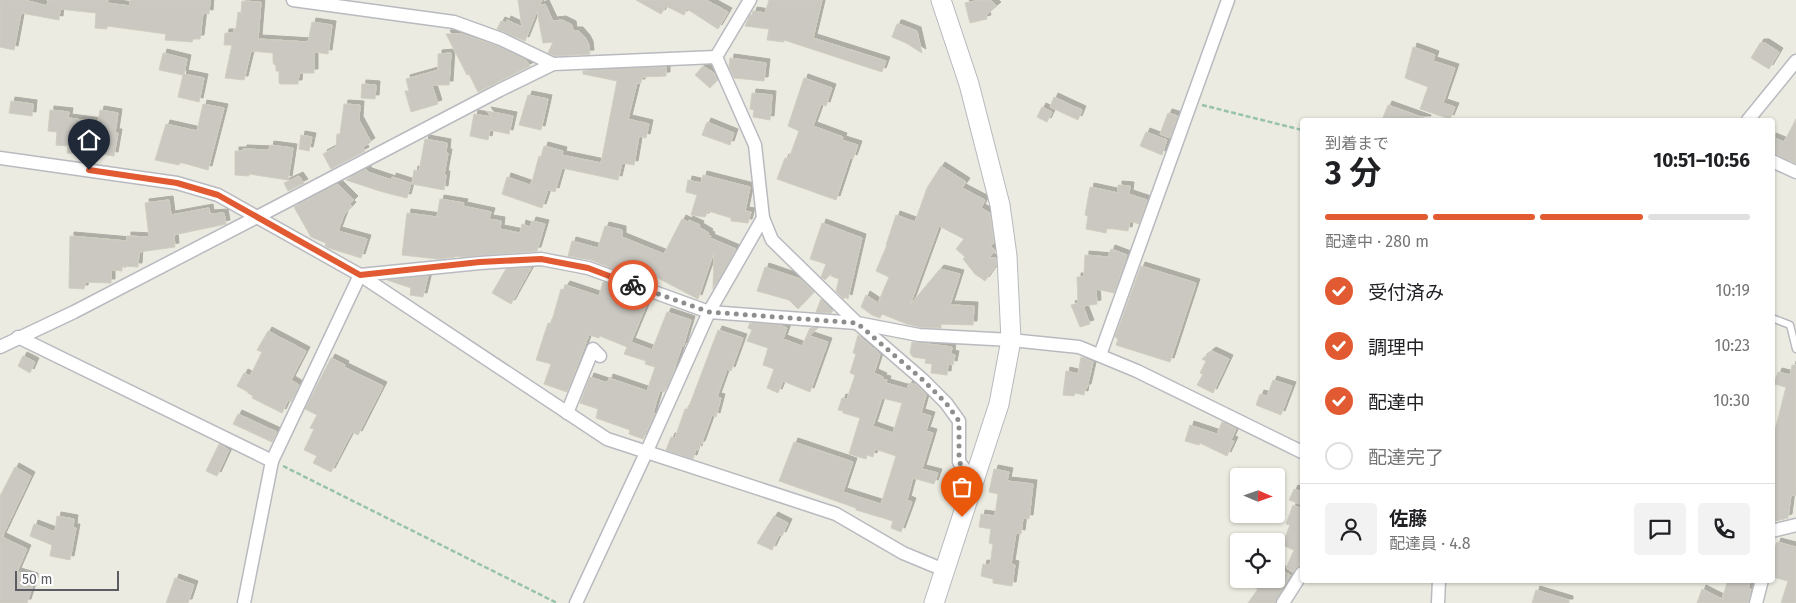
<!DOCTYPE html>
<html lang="ja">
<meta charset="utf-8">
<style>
body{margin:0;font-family:"Fira Sans","Noto Sans JP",sans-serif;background:#f2f2f2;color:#202124;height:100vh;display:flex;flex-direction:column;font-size:19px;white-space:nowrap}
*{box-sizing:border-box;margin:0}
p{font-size:16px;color:#757577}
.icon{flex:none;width:28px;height:28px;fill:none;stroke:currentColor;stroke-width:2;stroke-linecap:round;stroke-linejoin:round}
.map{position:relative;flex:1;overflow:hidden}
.side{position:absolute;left:1300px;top:118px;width:475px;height:465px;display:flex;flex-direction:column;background:#fff;border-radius:5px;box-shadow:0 1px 4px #0004}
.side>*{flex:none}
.needle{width:32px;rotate:92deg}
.buttons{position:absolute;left:1230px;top:468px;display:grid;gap:10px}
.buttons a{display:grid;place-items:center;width:55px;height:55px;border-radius:5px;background:#fff;box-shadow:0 1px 4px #0004;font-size:25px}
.scale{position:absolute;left:15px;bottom:12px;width:104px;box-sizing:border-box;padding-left:5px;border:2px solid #5a5c62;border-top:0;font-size:14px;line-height:18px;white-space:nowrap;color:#5a5c62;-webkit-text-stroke:4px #fff;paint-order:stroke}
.pin{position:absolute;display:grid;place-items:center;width:42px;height:42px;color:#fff;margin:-51px -21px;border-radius:50% 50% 50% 0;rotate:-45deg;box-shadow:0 0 5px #0007}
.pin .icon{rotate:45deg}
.courier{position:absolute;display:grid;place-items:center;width:50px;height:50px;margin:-25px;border:4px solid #e15a32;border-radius:50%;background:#fff;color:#222;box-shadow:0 1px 6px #0007}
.headline em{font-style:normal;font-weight:700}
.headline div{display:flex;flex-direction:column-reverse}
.headline{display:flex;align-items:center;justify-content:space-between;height:85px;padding:0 25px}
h1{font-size:32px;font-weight:700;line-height:38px}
.bar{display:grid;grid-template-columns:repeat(4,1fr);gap:8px 5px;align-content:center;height:60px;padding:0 25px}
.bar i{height:6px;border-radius:4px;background:#e0e0e0}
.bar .current{background:#e15a32}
.bar p{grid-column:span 4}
.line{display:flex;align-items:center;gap:12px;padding:0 25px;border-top:1px solid #e0e0e0}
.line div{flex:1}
.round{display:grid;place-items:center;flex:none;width:52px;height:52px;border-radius:5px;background:#f2f2f2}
ol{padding:0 25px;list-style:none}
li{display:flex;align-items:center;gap:15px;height:55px}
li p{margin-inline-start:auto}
li .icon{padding:5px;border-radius:50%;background:#e15a32;color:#fff;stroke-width:4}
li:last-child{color:#757577}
li i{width:28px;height:28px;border:2px solid #e0e0e0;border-radius:50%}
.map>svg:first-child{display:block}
</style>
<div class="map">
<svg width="1796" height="603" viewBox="0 0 1796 603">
<defs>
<filter id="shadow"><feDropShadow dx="4" dy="-4" stdDeviation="0" flood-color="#0004"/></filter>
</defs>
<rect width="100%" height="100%" fill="#ecebe1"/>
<g fill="#cac8c1" stroke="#d0cec0" fill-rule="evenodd" filter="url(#shadow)">
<polygon points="0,0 25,0 47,6 48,0 108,0 107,3 130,6 130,0 210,0 209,14 203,13 200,39 193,39 192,42 165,40 166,34 107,26 107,29 95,28 96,13 59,9 60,9 59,20 21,13 14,50 0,47"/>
<polygon points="518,0 542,0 539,6 545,4 553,21 562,20 572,25 573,31 579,31 586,39 589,45 590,54 555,56 548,53 553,42 543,43 537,11 525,41 497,29 501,21 506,23 507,20 522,27"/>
<polygon points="636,0 706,0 728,12 718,29 687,9 684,15 666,6 661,14"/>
<polygon points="769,0 822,0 813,38 886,61 882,72 784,40 784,42 767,40 769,29 745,26 750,15 752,15 753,11 765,13"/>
<polygon points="980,0 990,0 997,6 986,15 987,19 970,23 965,3"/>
<polygon points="242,1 261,2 258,39 308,42 312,22 332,25 328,54 314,52 314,73 299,73 298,84 281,84 279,83 279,71 276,71 276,66 273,63 273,53 251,51 244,80 225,78 232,45 224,45 225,33 234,33 234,29 236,29 238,12 241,13"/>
<polygon points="897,24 899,24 917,31 922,53 906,43 892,37"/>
<polygon points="446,34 462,34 498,46 527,61 530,66 478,92 469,74 467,75"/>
<polygon points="1760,43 1765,43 1779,52 1769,69 1751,58"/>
<polygon points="1413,47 1435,55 1433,61 1455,68 1443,103 1455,107 1450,119 1420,109 1428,87 1405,78"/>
<polygon points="163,53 187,59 184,74 204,78 199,102 178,97 183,75 159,70"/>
<polygon points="451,53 449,85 432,85 438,104 411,112 405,91 409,91 406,79 438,70 438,54"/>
<polygon points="730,58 766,63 764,81 734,78 729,67"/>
<polygon points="703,66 714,73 717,80 710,88 695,75"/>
<polygon points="666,67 666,76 642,77 641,83 637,83 628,119 649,124 646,138 639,136 634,165 622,163 618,180 562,168 555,192 548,190 542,208 502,194 507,177 530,185 531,182 532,182 539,156 541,157 544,146 563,151 562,155 601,163 617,81 583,74 583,71"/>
<polygon points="804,78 832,88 826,106 821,104 813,126 843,137 842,140 858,145 853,159 850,158 836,200 777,179 785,158 788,159 791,153 799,131 788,126"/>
<polygon points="362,84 376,85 375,99 361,98"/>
<polygon points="752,93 772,95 770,120 753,117 754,110 750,109"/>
<polygon points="528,95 548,99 541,130 519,125"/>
<polygon points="1054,97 1082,110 1078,120 1050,107"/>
<polygon points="11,101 33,104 32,116 9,113"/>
<polygon points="203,104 224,108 208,170 183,163 179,163 179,165 155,160 166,124 197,131"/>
<polygon points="344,104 360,105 359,120 371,142 363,147 365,151 331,169 323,154 336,147 337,134 340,134"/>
<polygon points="1388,105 1427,119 1427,120 1382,120"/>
<polygon points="1042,107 1052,112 1047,122 1037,117"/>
<polygon points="50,110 69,112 68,118 98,122 100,110 118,113 115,133 118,133 114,156 81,151 81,154 67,153 68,146 56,145 57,132 48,131"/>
<polygon points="487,111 513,116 509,134 490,130 488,140 470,136 474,114 491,117"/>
<polygon points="1168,113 1178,116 1170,138 1160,134"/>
<polygon points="1796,119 1796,163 1772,153 1772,137 1784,142"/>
<polygon points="707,122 734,133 730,145 702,135"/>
<polygon points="1146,132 1167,140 1162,155 1140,146"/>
<polygon points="301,135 312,137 309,151 299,149"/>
<polygon points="425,139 447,143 446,153 448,153 444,175 446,175 444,190 412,184 414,170 419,171"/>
<polygon points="270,145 293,148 288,180 249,174 249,176 235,175 235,151 243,151 243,149 269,150"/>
<polygon points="941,166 966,182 962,188 985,200 981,208 990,213 994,243 990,246 995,250 989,258 996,258 996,265 985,281 975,274 963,259 965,257 956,249 964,239 939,226 910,305 940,269 960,274 950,305 974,306 973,325 941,324 941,328 920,327 907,324 882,314 880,318 872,315 861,307 866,295 878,303 889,277 876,271 887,245 886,245 896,215 915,222 927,188"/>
<polygon points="366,169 368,172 392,180 392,177 411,183 407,198 383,192 346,180"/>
<polygon points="703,175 750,187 745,211 751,212 748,223 731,221 731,218 708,211 705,217 691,215 697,195 686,192 688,180 701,183"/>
<polygon points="299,176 304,183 288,191 284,183"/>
<polygon points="338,184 354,200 350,204 352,206 344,215 338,231 367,239 361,258 329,248 325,246 326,243 311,237 294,207"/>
<polygon points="1118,185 1130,186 1129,194 1147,200 1139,224 1130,221 1128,231 1107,228 1106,233 1086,229 1088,216 1085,215 1090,187 1118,193"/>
<polygon points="440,199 464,203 463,206 491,212 489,219 501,221 500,229 520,233 522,224 530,227 532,221 545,224 537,251 462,257 456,256 455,257 438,259 402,255 407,213 437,217"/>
<polygon points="169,200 171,215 209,208 210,214 224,213 226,224 174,235 175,247 139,252 138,267 122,266 122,271 111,270 111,283 85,282 84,289 69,288 70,236 127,241 127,236 149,237 145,203"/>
<polygon points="682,219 688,222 689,220 700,225 699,227 709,233 708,235 711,236 710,238 736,249 713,289 714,252 698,299 654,276 653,277 627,266 624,273 591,260 568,256 572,241 598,248 605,226 622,230 622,237 664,254"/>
<polygon points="822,223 862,238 848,299 845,297 844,299 836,291 839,279 831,276 832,273 825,280 821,277 826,264 810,259"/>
<polygon points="1111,249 1127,255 1114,293 1096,289 1097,304 1083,306 1090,324 1080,327 1071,305 1078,303 1077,277 1083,277 1084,275 1085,255 1108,257"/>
<polygon points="1141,266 1196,283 1170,362 1116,345 1118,339 1115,337"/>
<polygon points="765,267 800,279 814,292 798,309 789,300 757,291"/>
<polygon points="531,268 511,304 492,293 506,269"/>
<polygon points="428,276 423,297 410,295 411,288 387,280"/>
<polygon points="603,282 648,301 631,342 652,350 667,312 691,320 683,347 682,346 671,378 664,392 660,390 653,413 655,413 643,439 629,434 630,430 596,418 598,409 580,403 590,377 605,382 608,382 609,378 647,391 655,367 645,364 646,361 624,354 627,347 600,336 599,338 589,335 567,392 544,384 551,364 536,360 548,323 551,324 561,289 563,290 566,285 599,296"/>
<polygon points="821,299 833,311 831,313 816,312"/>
<polygon points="750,323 779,325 787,328 783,339 802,346 810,328 817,328 810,336 828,342 810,392 783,381 778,393 767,388 774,369 763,365 768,348 747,341 752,330 748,328"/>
<polygon points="718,330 743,338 731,371 727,369 717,397 721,398 716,417 712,415 701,445 699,445 698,450 696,449 693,459 666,450 671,437 675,438 685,409 688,409"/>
<polygon points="268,331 306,351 291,380 299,385 291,402 288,400 282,413 252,398 253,396 248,393 248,392 237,386 244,373 250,376 262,352 257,350"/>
<path d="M858,335l22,19 -6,19 9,4 -1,2 5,1 -1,3 21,6 2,-6 8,2 9,10 -5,18 10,3 -5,15 7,2 -11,36 16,4 -4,11 -21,-6 -6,22 5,2 -11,30 -10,-4 2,-7 -37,-11v-2l-77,-27 15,-39 59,20 -10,30 38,12 15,-48 -21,-7 -2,8 -6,-2 -1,4 -17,-5 11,-36 -17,-5v-2l-5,-1 4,-12 5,1 8,-24 -5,-2 6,-19 -3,-1zM882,398l20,5 -9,30 -20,-7z"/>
<polygon points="912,342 952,347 951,354 955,355 953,365 948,364 947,375 931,373 932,364 925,363 926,359 913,357 910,353"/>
<polygon points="1212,351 1229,359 1213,393 1197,385 1203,374 1200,373 1206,361 1202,359"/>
<polygon points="23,356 35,362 30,373 18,366"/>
<polygon points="1081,357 1093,362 1087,388 1085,388 1084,395 1075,393 1074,396 1063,395 1066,371 1078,374"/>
<polygon points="331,358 345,365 344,367 383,386 358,435 352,432 331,472 313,463 317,456 304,450 314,429 310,428 317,415 305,409"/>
<polygon points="1792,365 1796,365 1796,496 1791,495 1788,518 1772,522 1772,442 1786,387 1774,384 1778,372 1790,375"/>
<polygon points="1273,380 1292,386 1281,415 1256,405 1260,394 1267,396"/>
<polygon points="238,414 277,432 272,442 233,424"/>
<polygon points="1222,422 1236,429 1231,440 1234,441 1227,456 1200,443 1199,445 1185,441 1190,425 1217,434"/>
<polygon points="219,444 229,450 217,476 206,471"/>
<polygon points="15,467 31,476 2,537 27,549 17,572 34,577 34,581 27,603 0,603 0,496"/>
<polygon points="994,469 1009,472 1007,481 1033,484 1029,519 1023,518 1021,534 1016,533 1011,564 1015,565 1012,586 993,583 993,579 981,576 983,564 990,565 993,544 989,543 991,529 979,527 981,514 995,516 998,494 989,492"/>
<polygon points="1294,489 1302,492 1300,504 1289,500"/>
<polygon points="1293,505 1302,509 1302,559 1299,565 1293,572 1286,568 1294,550 1282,545 1290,525 1286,524"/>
<polygon points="57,516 74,519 73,528 76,528 70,560 50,556 52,545 30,536 34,524 55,532"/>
<polygon points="774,516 788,523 782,536 779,535 772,550 757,543"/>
<polygon points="1777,542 1796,547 1796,603 1781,603 1788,581 1772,577 1772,557"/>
<polygon points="1276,567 1290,575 1275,603 1248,603 1258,589 1235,579 1276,579"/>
<polygon points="175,578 194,585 188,603 166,603"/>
<polygon points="1728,580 1751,580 1748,589 1751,589 1748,603 1697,603 1702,589 1722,599"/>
<polygon points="1536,590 1569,600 1569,603 1532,603"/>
</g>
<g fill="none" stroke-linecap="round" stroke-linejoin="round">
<g stroke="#b9bac0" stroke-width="9">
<polyline id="lane" points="1772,318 1790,325 1796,349"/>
</g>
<g stroke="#b9bac0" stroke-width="15">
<g id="street">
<polyline points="293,0 454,22 501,39 553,64"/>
<polyline points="716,57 755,145 763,218 772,240 857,323 923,380 946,403 959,421 959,462 975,482"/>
<polyline points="716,57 750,0"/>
<polyline points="1748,120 1796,61"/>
<polyline points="0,158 177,183 218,195 360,275 607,439 836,514 903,553 944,570"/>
<polyline points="1772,161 1796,172"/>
<polyline points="360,275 480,263 541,259 588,268 709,312 857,323 919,335 1011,340 1079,347 1137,371 1302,452"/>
<polyline points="18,337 272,461"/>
<polyline points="0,347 74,312 257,217 500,90 553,64 716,57"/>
<polyline points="1100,355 1228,0"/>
<polyline points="567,413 593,349 600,356"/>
<polyline points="1772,531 1796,525"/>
<polyline points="244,603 272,461 360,275"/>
<polyline points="576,603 646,453 709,312 763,218"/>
<polyline points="1283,603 1302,573"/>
<polyline points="1438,603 1439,580"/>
<polyline points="1756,603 1762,580"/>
</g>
</g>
<g stroke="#b7b9bf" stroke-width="21">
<polyline id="secondary" points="934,603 999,404 1011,340 1007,256 1000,205 969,84 941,0"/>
</g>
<g stroke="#98c3ab" stroke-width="2.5" stroke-dasharray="5 2.5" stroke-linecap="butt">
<polyline points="1202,105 1302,130"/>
<polyline points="283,466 557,603"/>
</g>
<use href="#lane" stroke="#fff" stroke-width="6"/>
<use href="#street" stroke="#fff" stroke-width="12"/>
<use href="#secondary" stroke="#fff" stroke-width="19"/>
</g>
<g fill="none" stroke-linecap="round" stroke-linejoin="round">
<polyline stroke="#8d8e8e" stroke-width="5" stroke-dasharray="0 9" points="633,285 709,312 857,323 923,380 946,403 959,421 959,462 975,482 962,517"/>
<polyline stroke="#e15a32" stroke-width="6" points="89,170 177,183 218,195 360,275 480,262 541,259 588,268 633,285"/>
</g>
</svg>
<div class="buttons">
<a><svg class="needle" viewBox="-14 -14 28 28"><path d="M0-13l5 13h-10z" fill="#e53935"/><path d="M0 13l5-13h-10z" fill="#757577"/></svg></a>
<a><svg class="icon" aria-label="locate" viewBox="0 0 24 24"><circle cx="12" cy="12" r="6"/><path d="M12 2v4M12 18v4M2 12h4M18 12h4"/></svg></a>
</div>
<div class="scale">50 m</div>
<div class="pin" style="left:962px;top:517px;background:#ea580c"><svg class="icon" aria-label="bag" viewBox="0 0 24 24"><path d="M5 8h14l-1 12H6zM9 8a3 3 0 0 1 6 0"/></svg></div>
<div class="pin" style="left:89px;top:170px;background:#1f2937"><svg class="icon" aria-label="home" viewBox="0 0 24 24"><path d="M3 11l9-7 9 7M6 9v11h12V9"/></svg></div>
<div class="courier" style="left:633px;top:285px"><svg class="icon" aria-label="bike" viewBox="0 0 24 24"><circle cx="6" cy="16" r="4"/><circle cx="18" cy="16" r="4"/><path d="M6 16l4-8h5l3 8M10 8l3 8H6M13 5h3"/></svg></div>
<section class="side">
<div class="headline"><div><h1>3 分</h1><p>到着まで</p></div><em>10:51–10:56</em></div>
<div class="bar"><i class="current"></i><i class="current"></i><i class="current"></i><i></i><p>配達中 · 280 m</p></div>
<ol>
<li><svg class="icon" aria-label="check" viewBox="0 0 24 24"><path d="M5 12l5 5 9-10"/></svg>受付済み<p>10:19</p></li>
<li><svg class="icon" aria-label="check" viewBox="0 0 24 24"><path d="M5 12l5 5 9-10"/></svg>調理中<p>10:23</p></li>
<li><svg class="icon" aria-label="check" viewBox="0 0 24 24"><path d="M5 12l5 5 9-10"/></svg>配達中<p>10:30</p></li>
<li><i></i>配達完了</li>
</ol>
<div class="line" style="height:90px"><a class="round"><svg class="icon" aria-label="person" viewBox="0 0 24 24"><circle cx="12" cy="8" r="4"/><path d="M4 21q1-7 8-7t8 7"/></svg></a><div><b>佐藤</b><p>配達員 · 4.8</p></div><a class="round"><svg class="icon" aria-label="chat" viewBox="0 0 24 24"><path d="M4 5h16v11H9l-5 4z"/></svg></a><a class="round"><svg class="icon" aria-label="phone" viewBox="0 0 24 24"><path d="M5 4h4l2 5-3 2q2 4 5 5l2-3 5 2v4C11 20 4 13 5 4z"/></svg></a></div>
</section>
</div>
